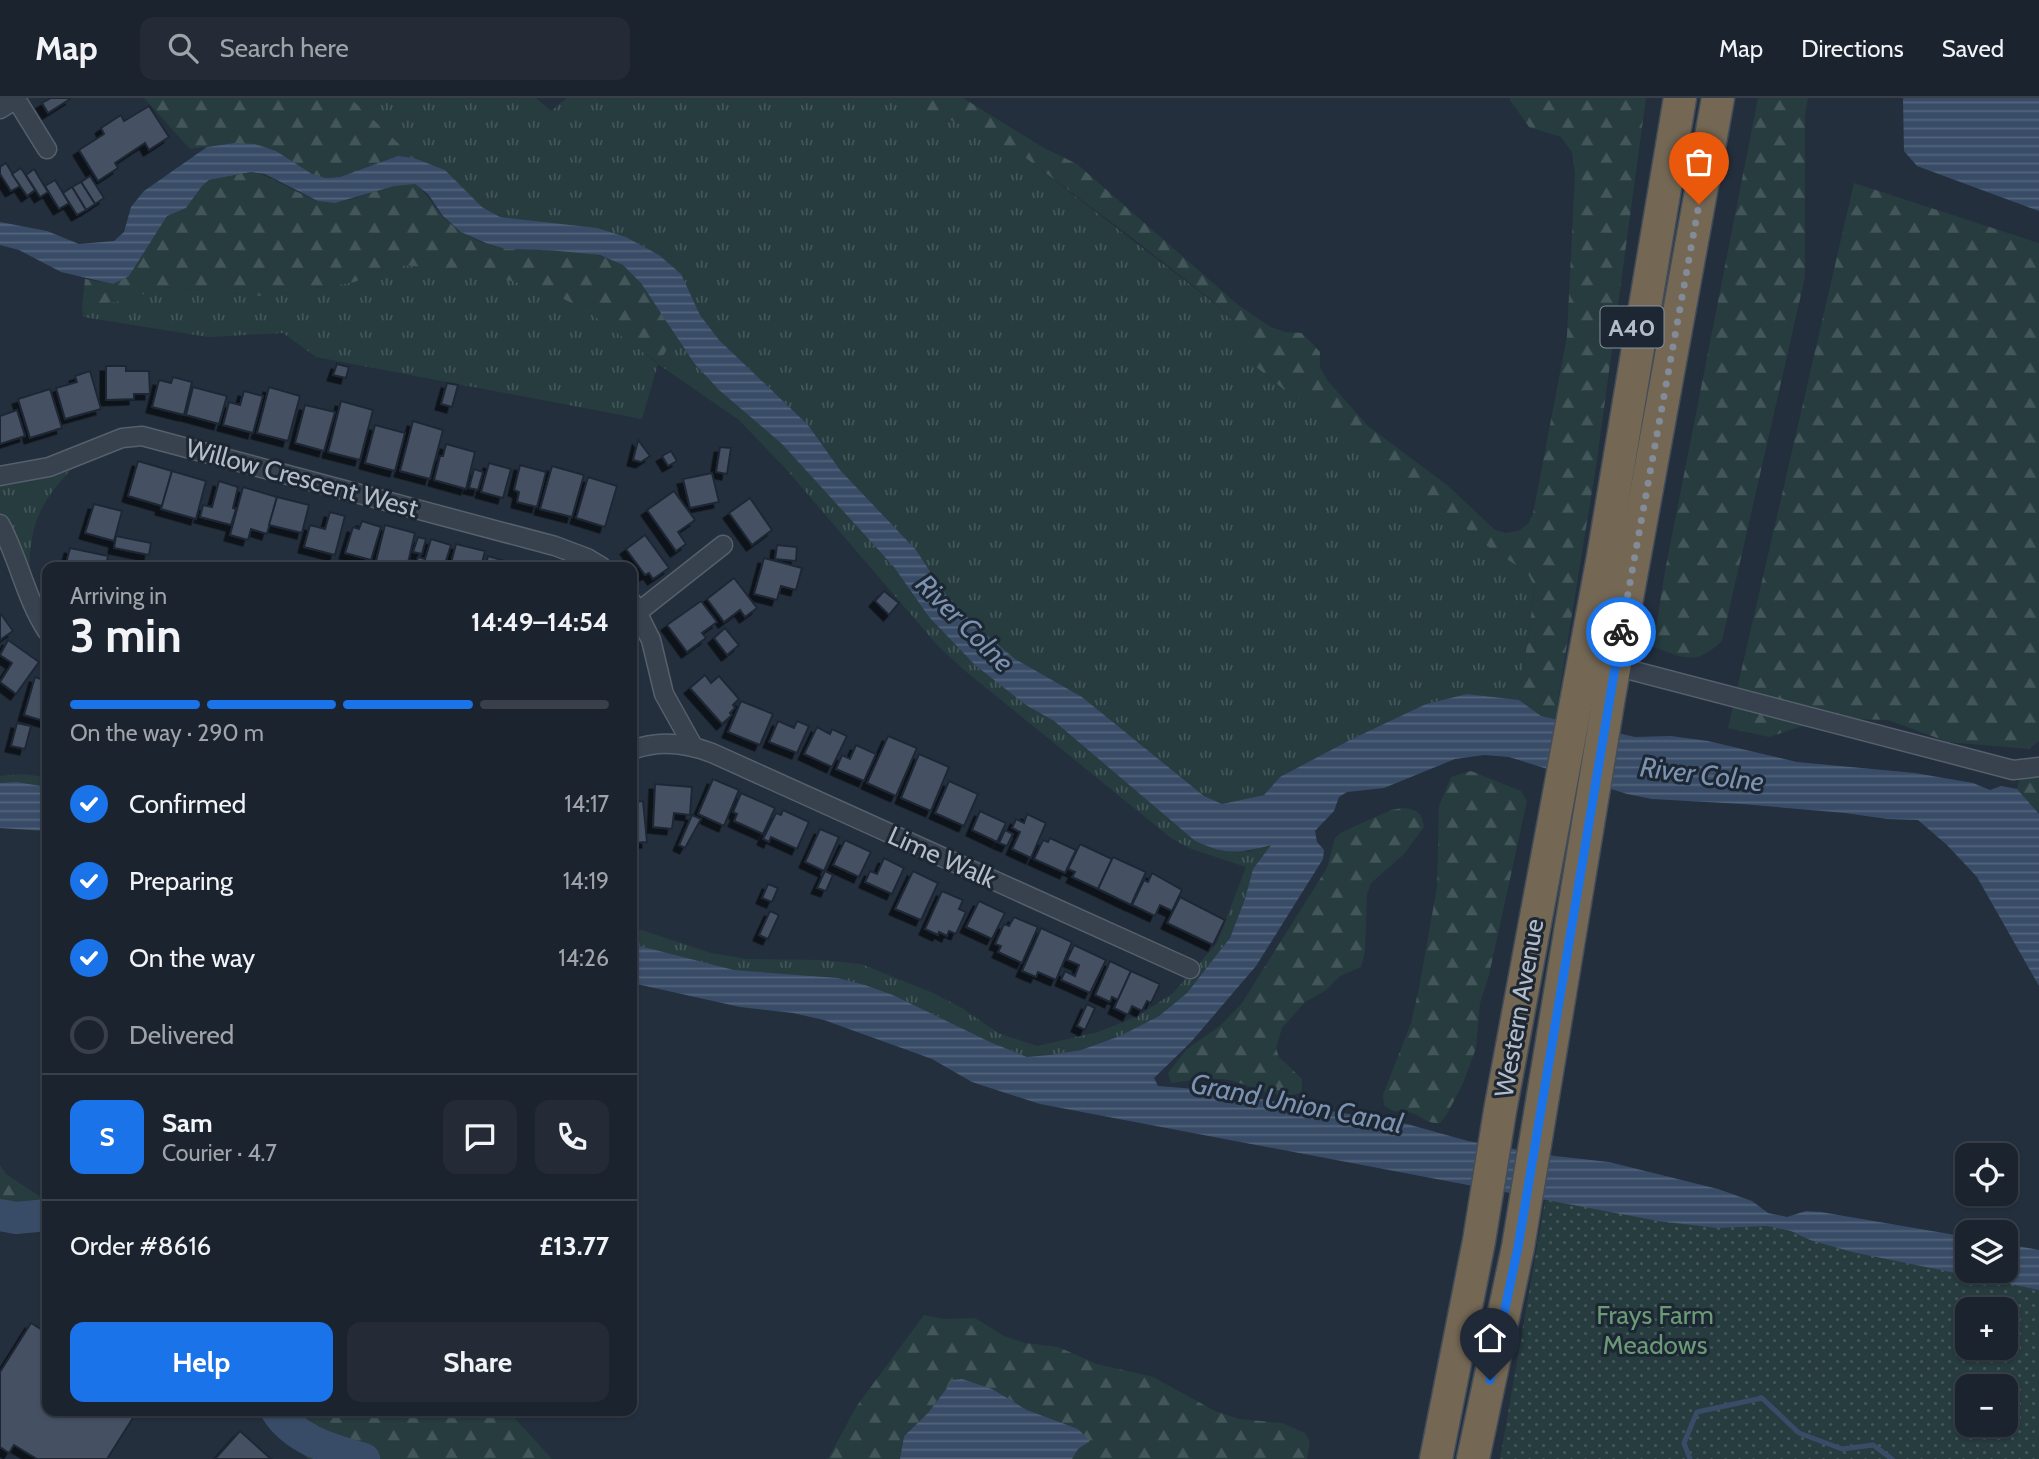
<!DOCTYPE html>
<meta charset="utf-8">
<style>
body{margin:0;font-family:Cabin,sans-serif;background:#242b36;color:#f1f3f6;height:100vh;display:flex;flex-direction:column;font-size:26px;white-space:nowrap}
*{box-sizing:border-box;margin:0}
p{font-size:23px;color:#a0a4aa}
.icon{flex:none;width:38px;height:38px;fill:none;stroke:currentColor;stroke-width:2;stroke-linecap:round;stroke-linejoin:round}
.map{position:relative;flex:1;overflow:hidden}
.panel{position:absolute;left:42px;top:464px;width:595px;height:854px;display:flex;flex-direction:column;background:#1b232e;border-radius:14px;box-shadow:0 2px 5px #0004,0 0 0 2px #39404a}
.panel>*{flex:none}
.buttons{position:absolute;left:1955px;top:1045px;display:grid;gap:14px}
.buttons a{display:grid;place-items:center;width:63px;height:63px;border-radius:14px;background:#1b232e;box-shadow:0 2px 5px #0004,0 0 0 2px #39404a;font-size:35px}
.pin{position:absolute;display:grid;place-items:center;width:60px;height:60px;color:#fff;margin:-72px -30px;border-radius:50% 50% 50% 0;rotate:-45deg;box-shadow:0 0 7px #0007}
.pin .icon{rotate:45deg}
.courier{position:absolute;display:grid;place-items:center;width:70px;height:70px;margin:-35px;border:5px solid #1a73e8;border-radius:50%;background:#fff;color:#222;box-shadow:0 2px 9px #0007}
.headline em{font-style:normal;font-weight:700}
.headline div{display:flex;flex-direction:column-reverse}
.headline{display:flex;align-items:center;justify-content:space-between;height:119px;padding:0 28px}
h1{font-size:46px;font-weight:700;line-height:52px}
.bar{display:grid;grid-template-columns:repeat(4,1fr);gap:10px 7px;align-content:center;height:84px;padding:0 28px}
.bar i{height:9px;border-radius:5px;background:#39404a}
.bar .on{background:#1a73e8}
.bar p{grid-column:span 4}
.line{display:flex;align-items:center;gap:18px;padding:0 28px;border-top:2px solid #39404a}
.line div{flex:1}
.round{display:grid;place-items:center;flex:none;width:74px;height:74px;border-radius:14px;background:#242b36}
ol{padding:0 28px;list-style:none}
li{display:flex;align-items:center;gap:21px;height:77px}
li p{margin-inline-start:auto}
li .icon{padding:7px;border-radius:50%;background:#1a73e8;color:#fff;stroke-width:4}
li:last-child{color:#a0a4aa}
li i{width:38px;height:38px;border:4px solid #39404a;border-radius:50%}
.primary-button{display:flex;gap:14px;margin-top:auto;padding:14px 28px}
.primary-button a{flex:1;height:80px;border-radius:14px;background:#1a73e8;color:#fff;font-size:28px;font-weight:700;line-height:80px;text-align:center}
.primary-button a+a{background:#242b36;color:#f1f3f6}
header{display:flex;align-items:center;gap:42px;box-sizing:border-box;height:98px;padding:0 35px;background:#1b232e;border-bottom:2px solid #39404a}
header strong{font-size:33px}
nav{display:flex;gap:38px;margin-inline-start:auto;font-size:24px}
.search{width:490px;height:63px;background:#242b36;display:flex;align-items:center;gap:18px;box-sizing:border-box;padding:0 24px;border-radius:14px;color:#a0a4aa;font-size:26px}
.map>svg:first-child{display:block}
</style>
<header>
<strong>Map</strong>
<div class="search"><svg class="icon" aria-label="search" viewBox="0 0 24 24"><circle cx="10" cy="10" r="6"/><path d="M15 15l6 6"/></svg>Search here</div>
<nav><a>Map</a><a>Directions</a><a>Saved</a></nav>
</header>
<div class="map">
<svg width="2039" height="1361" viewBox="0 0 2039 1361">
<defs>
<pattern id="grass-tufts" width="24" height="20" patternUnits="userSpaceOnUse" patternTransform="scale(1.75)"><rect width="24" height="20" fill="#263c3f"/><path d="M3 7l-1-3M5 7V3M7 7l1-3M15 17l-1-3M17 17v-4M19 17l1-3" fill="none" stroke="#435659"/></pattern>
<pattern id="forest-firs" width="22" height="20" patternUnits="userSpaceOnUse" patternTransform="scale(1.75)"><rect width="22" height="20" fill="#263c3f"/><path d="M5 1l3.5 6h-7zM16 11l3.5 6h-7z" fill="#435659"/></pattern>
<pattern id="park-dots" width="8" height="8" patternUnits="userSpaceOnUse" patternTransform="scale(1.75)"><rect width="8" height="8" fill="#263c3f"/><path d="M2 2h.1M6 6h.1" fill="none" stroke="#435659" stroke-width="1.8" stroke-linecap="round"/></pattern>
<pattern id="water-rules" width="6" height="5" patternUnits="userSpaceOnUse" patternTransform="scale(1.75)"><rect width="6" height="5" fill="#394c67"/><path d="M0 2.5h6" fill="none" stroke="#53647b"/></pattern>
<filter id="shadow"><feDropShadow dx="-5.5" dy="5.5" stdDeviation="0" flood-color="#0009"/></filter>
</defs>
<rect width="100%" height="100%" fill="#242f3e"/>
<g fill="url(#grass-tufts)">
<polygon points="350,0 536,0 551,13 567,0 896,0 970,30 1019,55 1209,201 1234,224 1255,268 1288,295 1324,313 1492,452 1527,474 1535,489 1519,602 1467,596 1426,606 1350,642 1280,679 1264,697 1222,706 1204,698 1082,599 1015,561 977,529 942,492 916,452 840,372 808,327 719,242 700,217 681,177 659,157 626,139 500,119 482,109 445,72 414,60"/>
<path d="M405,167c47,5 99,8 144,26 40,16 74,46 108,72l19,-27 18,27 25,27 63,54 112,123 35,50 46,48 51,39 28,17 140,119 54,12 25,-9 -20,26 -8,30 -15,39 -43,55 -28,23 -39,20 -39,14 -32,5 -22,2 -37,-15 -97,-47 -28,-10 -27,-7 -104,-8 -102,-26v-17l79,26 36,6 75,1 39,4 72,29 29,15 36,25 39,13 61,-14 40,-16 35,-23 44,-50 29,-76 -57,-19 -18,-10 -207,-168 -26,-24 -152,-177 -47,-49 -81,-56 -16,55 -326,-62 -33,-24 -75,4 -125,-20 -1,-10 49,-8 26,-10 16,-2 88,9 94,-14 25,-12z"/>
<path d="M75,367c-34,37 -44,54 -46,105l-29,-58v-28l21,-3z"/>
<polygon points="21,676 47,679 47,689 17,684 0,685 0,678"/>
</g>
<g fill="url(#forest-firs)">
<polygon points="144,0 350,0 414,60 398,58 340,79 326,80 312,76 276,53 234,45 190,51"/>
<polygon points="896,0 963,0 1044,50 1077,66 1237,206 1269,228 1285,234 1302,235 1320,254 1320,269 1327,282 1368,328 1447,387 1495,432 1506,435 1518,433 1528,426 1533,416 1567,238 1575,75 1572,54 1561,39 1529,29 1509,0 1646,0 1597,362 1555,621 1541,618 1519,602 1535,490 1527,474 1492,452 1324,313 1288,295 1255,268 1234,224 1209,200 1131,139 1019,55 970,30"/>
<path d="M1758,0h50l-3,16v163l-83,364c-27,25 -37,17 -69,6l12,-76z"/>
<path d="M251,74c28,5 56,33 86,30 26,-2 50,-20 78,-18 13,11 18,21 28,33 12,12 29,22 46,28 19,6 38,4 58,5 24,1 52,2 74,14 22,11 41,51 55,72l-18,27 -71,-52 -39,-20 -60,-16 -83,-10 -25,5 -25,12 -94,14 -88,-9 -16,2 -26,10 -49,8 3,-28 27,5 17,-8 38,-60 19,-8 16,-22 8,-6z"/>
<polygon points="1854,85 2039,145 2039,643 2029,651 1948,644 1888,622 1827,620 1769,639 1728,630"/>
<path d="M1471,673l50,20 6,10 -38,174 -9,28 -4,45 -13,35 -16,31 -7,9c-15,1 -16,-6 -28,-10 -13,-3 -16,2 -28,-8l-1,-10 28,-72 8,-35 18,-101 2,-81 12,-29z"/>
<polygon points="2020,679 2039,679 2039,716 2017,691"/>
<path d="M1403,710c14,1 19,5 21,19l-20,27 -33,29 -4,11 -2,57 -4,16 -21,9 -15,15 -20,11 -23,26 -6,20 3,9 23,22v13c-28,12 -53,-11 -81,-13 -16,-1 -34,2 -50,4l-3,-10 19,-24 34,-24 21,-22 85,-135 8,-30 7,-6 49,-22z"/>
<polygon points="0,1067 6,1076 42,1100 39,1109 0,1134"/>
<polygon points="924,1217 944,1221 975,1220 1004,1238 1025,1245 1058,1249 1097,1266 1153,1279 1215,1313 1239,1321 1282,1325 1305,1335 1310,1344 1307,1361 1072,1361 1078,1351 1078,1331 1027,1312 992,1291 953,1282 928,1315 904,1337 900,1361 828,1361 856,1309"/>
<polygon points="257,1313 508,1313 552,1361 308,1361 257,1315"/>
</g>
<path fill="url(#park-dots)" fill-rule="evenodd" d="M1549,1080l230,44 188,48h72v189h-539zM1967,1211h39v39h-39zM1967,1288h39v38h-39z"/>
<g fill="url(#water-rules)">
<polygon points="1903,0 2039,0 2039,113 1917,68 1904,53"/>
<path d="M234,45l21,1 21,7 36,23 14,4 14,-1 58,-21 16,2 31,12 37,37 18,10 97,11 29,9 33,18 22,19 19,41 19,25 89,85 32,45 76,80 26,40 35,37 38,32 67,38 122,99 18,8 42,-9 16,-18 70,-37 76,-36 41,-10 52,6 22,16 94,21 36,-1 37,5 89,21 118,11 58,10 17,7 11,-4 16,3 22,25v172l-62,-109 -30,-32 -29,-25 -31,-1 -42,-6 -103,-9 -90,-5 -25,-5 -118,-37 -25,-2 -29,4 -71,29 -37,4 -8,5 -5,14 -19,20 2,11 7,8 -1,9 -67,107 -65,76 -37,36 4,8 50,4 41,7 158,27 61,17 87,15 54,6 109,27 34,12 16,12 19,4 19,-6 15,1 146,25v33h39v-26l33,6v40l-187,-38 -42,-12 -19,-9 -24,-5 -50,2 -59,-7 -618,-117 -68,-22 -40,-23 -108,-39 -31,-7 -53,-6 -108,-24v-39l102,26 104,8 27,7 28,10 97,47 37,15 22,-2 32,-5 39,-14 39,-20 28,-23 43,-55 15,-39 8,-30 18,-24c-31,8 -46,11 -77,-5l-140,-119 -28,-16 -51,-40 -46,-48 -35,-50 -112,-123 -63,-54 -25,-27 -53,-80 -18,-18 -23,-10 -52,-5 -42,-1 -18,-5 -27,-12 -18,-16 -15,-22 -13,-10 -21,2 -59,17 -17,-2 -53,-27 -14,-2 -42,8 -7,6 -16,22 -19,8 -38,60 -16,8 -52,-12 -42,-22 -19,-5v-23l47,9 32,13 35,-3 10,-9 7,-25 13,-16 63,-44z"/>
<polygon points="17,684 47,689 47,733 0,730 0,685"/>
<polygon points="962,1281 992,1291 1027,1312 1078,1331 1090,1343 1078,1351 1072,1361 900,1361 904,1338 928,1315 953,1282"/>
</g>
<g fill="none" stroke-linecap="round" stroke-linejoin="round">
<polyline stroke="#394c67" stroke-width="5" points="1690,1361 1684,1345 1697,1314 1762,1300 1799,1335 1842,1351 1873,1347 1892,1361"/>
<g stroke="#394c67" stroke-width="32">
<polyline points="0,1117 16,1120 47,1117"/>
<path d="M276,1312c18,30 57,40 88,49"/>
</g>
</g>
<g fill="#455162" stroke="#1f2835" stroke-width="2" filter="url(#shadow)">
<polygon points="51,0 69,0 70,1 48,15 42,5"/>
<polygon points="149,8 169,39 149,52 145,45 115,65 118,70 98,83 79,52 104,36 101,30 121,17 124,23"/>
<polygon points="6,65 20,88 11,93 0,76 0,69"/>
<polygon points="21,70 35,92 27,98 12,76"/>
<polygon points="34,71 48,94 40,99 26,77"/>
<polygon points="90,78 104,100 95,106 81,84"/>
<polygon points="55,82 69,105 59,111 45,88"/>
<polygon points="81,84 95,106 86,112 72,89"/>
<polygon points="72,89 86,112 77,117 63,95"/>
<polygon points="337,266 349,269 346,280 333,277"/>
<polygon points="106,268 126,268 126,273 149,273 150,296 134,296 134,301 106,302"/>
<polygon points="90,273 101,311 65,321 56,290 77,284 75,278"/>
<polygon points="173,279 192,284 184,317 152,309 159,282 171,285"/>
<polygon points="447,285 458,287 452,309 441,306"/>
<polygon points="193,289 227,298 219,326 186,317"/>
<polygon points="269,289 300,298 288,343 257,335"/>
<polygon points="50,291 62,330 30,340 18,301"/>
<polygon points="244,293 263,298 253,335 223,327 229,304 240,307"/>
<polygon points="341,303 373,312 360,362 328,354"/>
<polygon points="305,307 335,314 324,353 295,345"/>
<polygon points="17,312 25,338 0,346 0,318"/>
<polygon points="413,323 443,332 430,381 400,373"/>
<polygon points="375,327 405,335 395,373 365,365"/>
<polygon points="638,342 650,358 641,364 633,362"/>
<polygon points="446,346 475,354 466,391 434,382 440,358 443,358"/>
<polygon points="720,349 731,350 727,376 716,374"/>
<polygon points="671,353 677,363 668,368 662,358"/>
<polygon points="138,363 172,373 162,408 128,398"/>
<polygon points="489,365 511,371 503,400 481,394"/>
<polygon points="520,367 546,374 537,409 517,404 519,394 514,392"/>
<polygon points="552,368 584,377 572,419 540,411"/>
<polygon points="474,371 483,374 478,392 469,390"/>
<polygon points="172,373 206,383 196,421 161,411"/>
<polygon points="712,375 719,404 690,410 683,381"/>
<polygon points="588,379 617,388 605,429 576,420"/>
<polygon points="219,383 238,389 233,410 236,411 231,427 200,419 203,407 212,409"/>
<polygon points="243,389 277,399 267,436 251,431 248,442 230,437"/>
<polygon points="674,393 695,422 678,434 686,446 676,453 647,412"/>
<polygon points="277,399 309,407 302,435 269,427"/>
<polygon points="750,400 772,432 752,447 729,415"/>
<polygon points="94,406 122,413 114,443 85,435"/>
<polygon points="330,414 345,418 335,457 304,449 310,427 325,431"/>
<polygon points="362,423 381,429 371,462 345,455 353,429 359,431"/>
<polygon points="385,427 415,435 407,469 375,467"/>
<polygon points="645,437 669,470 653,481 649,475 645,477 626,451"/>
<polygon points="116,438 151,445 149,457 114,450"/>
<polygon points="418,439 426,441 422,456 413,454"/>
<polygon points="431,441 451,447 444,469 415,469 418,459 425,461"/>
<polygon points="456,446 485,453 481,469 450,469"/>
<polygon points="777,447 797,449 796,463 775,461"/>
<polygon points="70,450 108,458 106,469 65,469"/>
<polygon points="488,458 519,467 519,469 485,469"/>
<polygon points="764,460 802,470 796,492 781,488 777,502 754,496"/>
<polygon points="734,480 757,510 745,519 740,512 724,524 707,501"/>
<polygon points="884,493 899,505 889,517 875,503"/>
<polygon points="701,503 717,524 702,535 706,540 687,554 667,527"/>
<polygon points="1,516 13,533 0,542 0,517"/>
<polygon points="725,530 739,547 727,557 714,540"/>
<polygon points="8,542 39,564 16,596 0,584 12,565 0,557"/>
<polygon points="705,577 711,585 719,578 739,601 733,607 735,610 730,615 732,617 722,626 690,590"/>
<polygon points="35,579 47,583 47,624 24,617"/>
<polygon points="741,603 773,616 760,647 728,634"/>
<polygon points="778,623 794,630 797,623 809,628 797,655 769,644"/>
<polygon points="17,625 31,628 25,651 11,648"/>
<polygon points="817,629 830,636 832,631 847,638 832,669 804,656"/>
<polygon points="888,638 917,650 896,698 867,685"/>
<polygon points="856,647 876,656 864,683 836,671 842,657 850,661"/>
<polygon points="919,656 949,669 931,713 901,700"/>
<polygon points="713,681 739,692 724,728 698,716"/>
<polygon points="949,683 978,696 964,728 935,715"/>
<polygon points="655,686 692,689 690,717 674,715 672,731 653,729"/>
<polygon points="741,695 775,710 763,736 734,723 737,716 733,714"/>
<polygon points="643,703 647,744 632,745 632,704"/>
<polygon points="783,712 809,724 797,751 771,739 769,744 763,741 776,715 781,717"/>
<polygon points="980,713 1006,725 997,744 972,732"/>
<polygon points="1027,716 1046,725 1031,760 1012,751 1020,734 1012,730 1016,721 1024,725"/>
<polygon points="692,717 701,721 685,750 679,747"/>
<polygon points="820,731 839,739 824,773 805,764"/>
<polygon points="1005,732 1013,736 1007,748 999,745"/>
<polygon points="1050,740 1076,752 1065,775 1034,761 1043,742 1048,744"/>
<polygon points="845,742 871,754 859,779 833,767"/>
<polygon points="1080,746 1112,761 1098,791 1072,779 1075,774 1068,771"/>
<polygon points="1113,759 1146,774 1131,807 1098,791"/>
<polygon points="884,760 904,770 892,796 865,784 870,773 877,776"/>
<polygon points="825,773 833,777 826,793 817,790"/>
<polygon points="913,773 938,785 921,822 895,811"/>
<polygon points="1152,775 1182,792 1172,813 1160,807 1155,818 1132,807 1144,782 1148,784"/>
<polygon points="768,786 778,790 772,804 762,800"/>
<polygon points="942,793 963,802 959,811 966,814 956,836 949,833 947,838 939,834 938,837 925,831"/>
<polygon points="1180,799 1225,822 1213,847 1167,825"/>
<polygon points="979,803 1005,815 992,841 966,829"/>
<polygon points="770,813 779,817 768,841 759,837"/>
<polygon points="1014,819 1038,829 1022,865 998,854 1001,848 995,846 1004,826 1009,828"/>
<polygon points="1041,830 1072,844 1056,882 1038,874 1036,879 1022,873"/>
<polygon points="1074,847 1106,862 1090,895 1061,882 1065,873 1075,878 1079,867 1067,862"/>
<polygon points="1110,863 1131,873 1118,902 1112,899 1110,904 1095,897"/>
<polygon points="1131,873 1160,886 1151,905 1147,903 1142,913 1132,908 1128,917 1114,910"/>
<polygon points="1087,906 1095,910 1085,932 1077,928"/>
<polygon points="31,1225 47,1235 47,1312 138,1312 107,1361 37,1361 14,1347 9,1355 0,1349 0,1274"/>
<polygon points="240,1333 271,1361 215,1361"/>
</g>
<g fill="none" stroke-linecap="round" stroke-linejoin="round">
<g stroke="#565f6c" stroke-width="21">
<g id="street">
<polyline points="0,11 16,1 47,51"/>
<polyline points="0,378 49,369 122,340 142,338 555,448 587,460 602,469"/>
<path d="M0,426c19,35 25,73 47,107"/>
<polyline points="632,504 651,542 664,596 693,648"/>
<polyline points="638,514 723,447"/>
<polyline points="1615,568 2013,672 2039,669"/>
<path d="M632,652c26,-10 54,-7 80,3l478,216"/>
</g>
</g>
<g stroke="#434c59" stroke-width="35">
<g id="highway">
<polyline points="1436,1361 1479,1143 1500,1013 1603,459 1680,0"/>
<polyline points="1473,1361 1518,1149 1609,599 1718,0"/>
</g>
</g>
<use href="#street" stroke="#38414e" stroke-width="18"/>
<use href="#highway" stroke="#746855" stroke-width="32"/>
</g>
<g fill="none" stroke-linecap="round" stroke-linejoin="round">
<polyline stroke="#828b98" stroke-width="7" stroke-dasharray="0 12.6" points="1621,534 1699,106"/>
<polyline stroke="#1a73e8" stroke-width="9" points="1490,1282 1518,1149 1621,534"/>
</g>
<g text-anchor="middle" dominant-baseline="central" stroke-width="6" stroke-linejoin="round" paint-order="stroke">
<rect fill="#1d2633" stroke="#878f9c" stroke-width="2" x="1600.5" y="208.5" width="63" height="41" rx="5"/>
<g font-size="24" font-weight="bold" fill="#b4bcc9">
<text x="1632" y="229">A40</text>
</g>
<g font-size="26" fill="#b4bcc9" stroke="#1d2633">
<text transform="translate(302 380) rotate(15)">Willow Crescent West</text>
<text transform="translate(942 759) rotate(24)">Lime Walk</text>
<text transform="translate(1519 910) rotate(-80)">Western Avenue</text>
</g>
<g font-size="26" fill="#6b9a76" stroke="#1d2633">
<text x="1655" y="1217">Frays Farm<tspan x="1655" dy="30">Meadows</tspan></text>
</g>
<g font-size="28" font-style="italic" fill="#7c92b1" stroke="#1d2633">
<text transform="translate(965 525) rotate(45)">River Colne</text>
<text transform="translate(1702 676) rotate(7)">River Colne</text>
<text transform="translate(1297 1005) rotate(11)">Grand Union Canal</text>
</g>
</g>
</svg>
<div class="buttons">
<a><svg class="icon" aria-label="locate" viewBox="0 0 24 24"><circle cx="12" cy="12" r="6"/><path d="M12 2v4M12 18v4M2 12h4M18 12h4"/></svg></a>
<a><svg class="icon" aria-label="layers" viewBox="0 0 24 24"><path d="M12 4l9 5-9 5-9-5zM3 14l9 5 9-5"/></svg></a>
<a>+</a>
<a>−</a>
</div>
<div class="pin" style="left:1699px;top:106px;background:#ea580c"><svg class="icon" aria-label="bag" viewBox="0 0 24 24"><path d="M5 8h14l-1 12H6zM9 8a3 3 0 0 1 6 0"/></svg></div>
<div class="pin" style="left:1490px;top:1282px;background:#1f2937"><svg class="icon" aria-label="home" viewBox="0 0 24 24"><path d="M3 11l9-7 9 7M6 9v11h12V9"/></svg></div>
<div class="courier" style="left:1621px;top:534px"><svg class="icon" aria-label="bike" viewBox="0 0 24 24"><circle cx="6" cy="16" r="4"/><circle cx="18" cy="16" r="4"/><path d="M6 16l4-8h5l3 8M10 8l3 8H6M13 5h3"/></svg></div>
<section class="panel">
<div class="headline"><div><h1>3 min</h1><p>Arriving in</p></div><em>14:49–14:54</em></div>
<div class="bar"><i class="on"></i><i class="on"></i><i class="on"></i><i></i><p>On the way · 290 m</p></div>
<ol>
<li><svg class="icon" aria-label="check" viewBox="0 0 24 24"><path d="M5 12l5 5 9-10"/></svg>Confirmed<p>14:17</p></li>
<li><svg class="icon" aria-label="check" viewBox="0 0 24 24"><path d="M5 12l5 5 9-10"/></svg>Preparing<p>14:19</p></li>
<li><svg class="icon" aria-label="check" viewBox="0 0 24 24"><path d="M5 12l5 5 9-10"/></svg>On the way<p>14:26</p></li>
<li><i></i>Delivered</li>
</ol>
<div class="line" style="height:126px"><b class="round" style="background:#1a73e8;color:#fff">S</b><div><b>Sam</b><p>Courier · 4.7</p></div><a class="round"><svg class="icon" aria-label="chat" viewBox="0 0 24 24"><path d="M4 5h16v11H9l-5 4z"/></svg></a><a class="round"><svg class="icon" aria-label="phone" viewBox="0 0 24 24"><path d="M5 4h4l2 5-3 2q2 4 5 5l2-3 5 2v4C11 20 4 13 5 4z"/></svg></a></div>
<div class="line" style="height:91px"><div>Order #8616</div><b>£13.77</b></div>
<div class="primary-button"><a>Help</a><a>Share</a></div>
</section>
</div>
